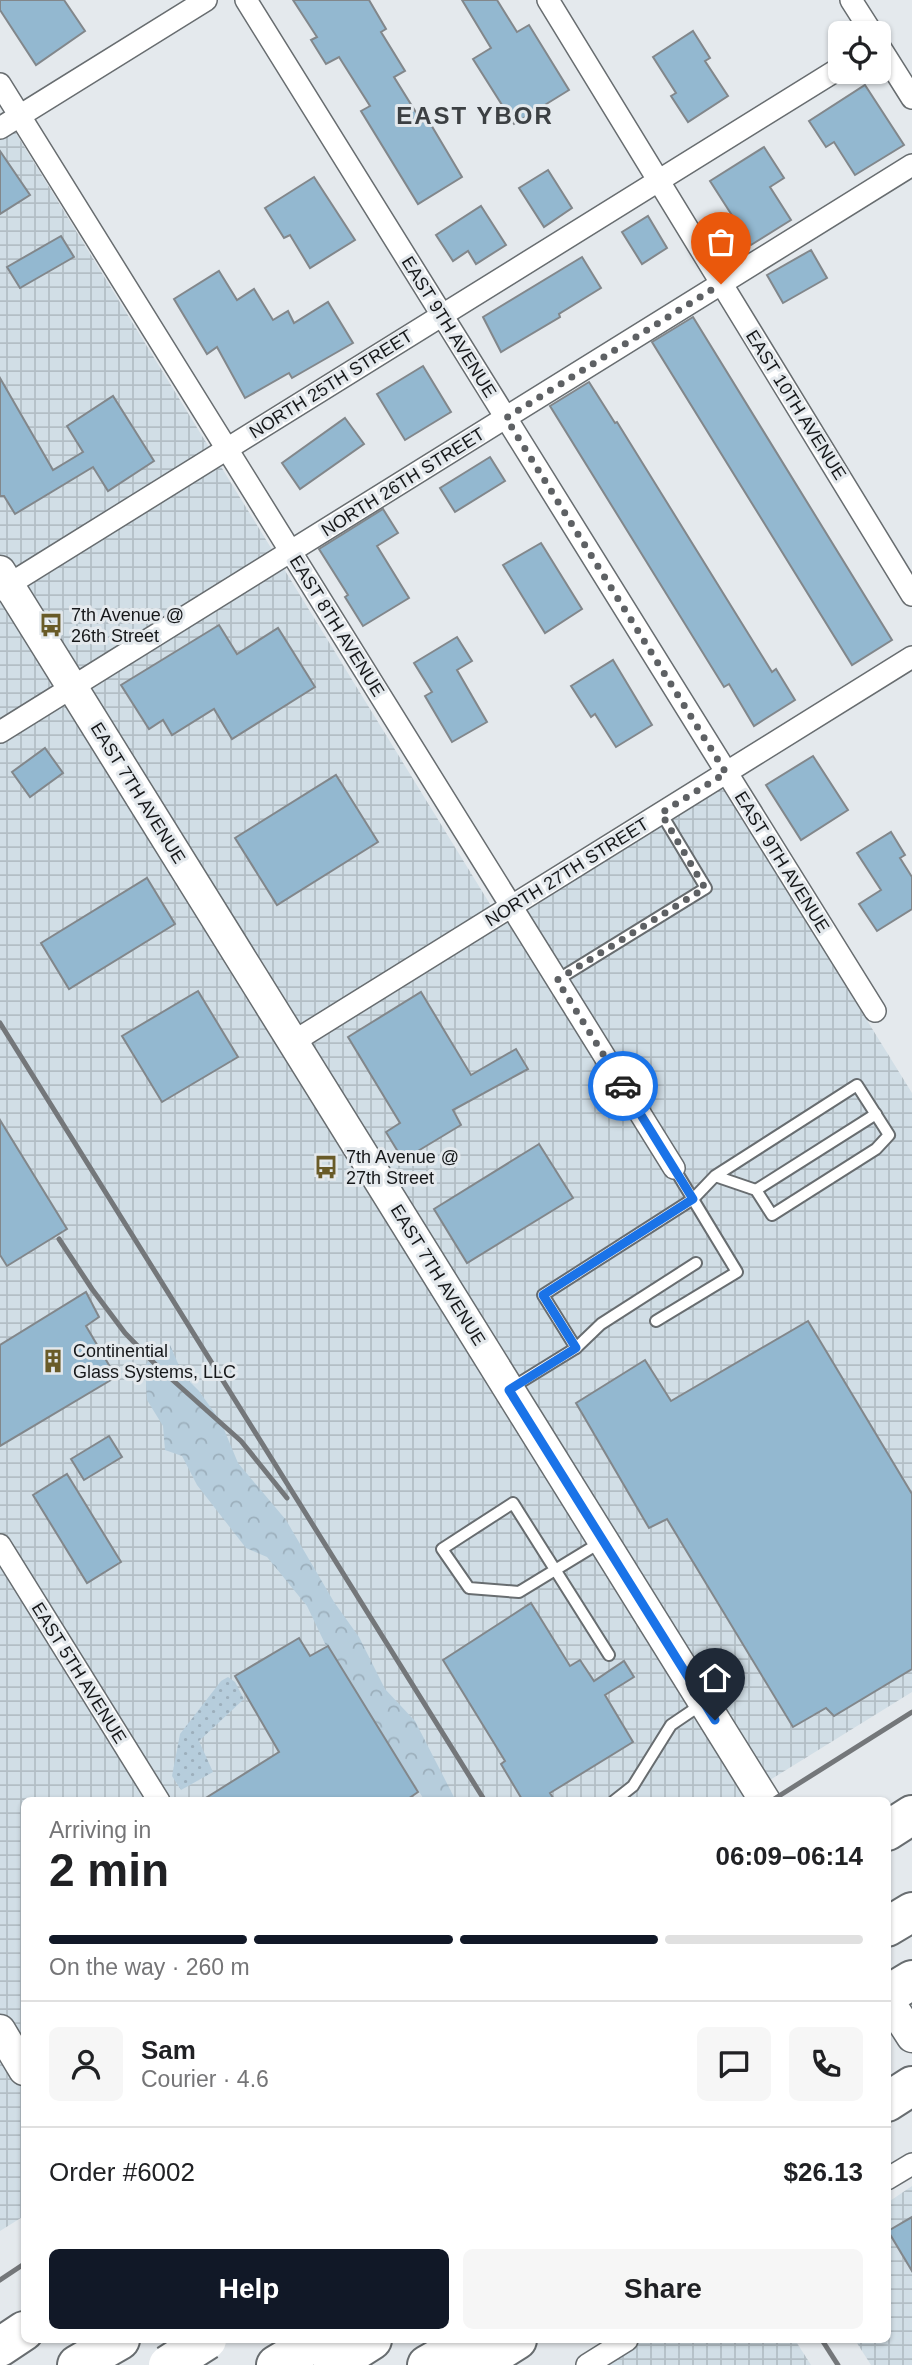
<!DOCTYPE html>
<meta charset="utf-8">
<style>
body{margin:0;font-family:Arial,sans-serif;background:#f6f6f6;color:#202124;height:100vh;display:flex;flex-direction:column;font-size:26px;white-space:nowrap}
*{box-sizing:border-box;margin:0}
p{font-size:23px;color:#757577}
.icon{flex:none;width:38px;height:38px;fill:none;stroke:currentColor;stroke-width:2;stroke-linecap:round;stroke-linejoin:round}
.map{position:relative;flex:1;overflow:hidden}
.drawer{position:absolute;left:21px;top:1797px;width:870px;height:546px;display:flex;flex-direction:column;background:#fff;border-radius:10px;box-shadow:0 2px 5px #0004}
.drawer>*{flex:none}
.controls{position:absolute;left:828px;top:21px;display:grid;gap:14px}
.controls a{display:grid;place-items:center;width:63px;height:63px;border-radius:10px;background:#fff;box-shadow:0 2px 5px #0004;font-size:35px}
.pin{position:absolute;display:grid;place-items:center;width:60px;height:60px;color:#fff;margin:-72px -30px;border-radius:50% 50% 50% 0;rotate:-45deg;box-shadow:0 0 7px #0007}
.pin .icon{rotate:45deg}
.courier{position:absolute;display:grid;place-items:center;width:70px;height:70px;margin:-35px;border:5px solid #1a73e8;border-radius:50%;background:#fff;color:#222;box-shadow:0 2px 9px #0007}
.headline em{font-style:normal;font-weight:700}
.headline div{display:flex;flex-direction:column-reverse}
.headline{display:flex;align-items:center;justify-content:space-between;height:119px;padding:0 28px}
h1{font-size:46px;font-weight:700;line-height:52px}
.bar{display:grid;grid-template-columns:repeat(4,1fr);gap:10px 7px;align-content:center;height:84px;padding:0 28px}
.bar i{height:9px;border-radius:5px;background:#e0e0e0}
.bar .active{background:#111827}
.bar p{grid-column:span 4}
.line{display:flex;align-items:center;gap:18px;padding:0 28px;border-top:2px solid #e0e0e0}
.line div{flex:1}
.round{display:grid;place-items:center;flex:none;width:74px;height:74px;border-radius:10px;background:#f6f6f6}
.button{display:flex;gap:14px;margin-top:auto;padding:14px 28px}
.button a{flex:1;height:80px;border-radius:10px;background:#111827;color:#fff;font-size:28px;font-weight:700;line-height:80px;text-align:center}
.button a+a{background:#f6f6f6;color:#202124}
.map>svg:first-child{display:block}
</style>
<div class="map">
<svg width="912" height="2365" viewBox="0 0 912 2365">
<defs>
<pattern id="industrial-grid" width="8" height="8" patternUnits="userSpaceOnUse" patternTransform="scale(1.75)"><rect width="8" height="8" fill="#d1dee6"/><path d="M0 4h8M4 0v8" fill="none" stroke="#b3bec5"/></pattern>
<pattern id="forest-crowns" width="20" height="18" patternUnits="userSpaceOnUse" patternTransform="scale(1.75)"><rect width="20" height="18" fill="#b6cddc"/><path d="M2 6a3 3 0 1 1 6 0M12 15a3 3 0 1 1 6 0" fill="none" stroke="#9cafbc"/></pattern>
<pattern id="park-dots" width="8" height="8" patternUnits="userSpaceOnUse" patternTransform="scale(1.75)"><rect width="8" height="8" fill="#b6cddc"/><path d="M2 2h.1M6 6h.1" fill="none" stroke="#9cafbc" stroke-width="1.8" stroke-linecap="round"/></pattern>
</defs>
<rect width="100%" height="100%" fill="#e4e9ed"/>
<g fill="url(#industrial-grid)">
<polygon points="14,130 501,922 723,788 912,1093 912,1692 736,1801 24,1801 24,2216 0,2231 0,138"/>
<polygon points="912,2186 912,2365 871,2365 855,2340 887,2340 887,2203"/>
<polygon points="631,2340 795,2340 811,2365 590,2365"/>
</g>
<polygon fill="url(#forest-crowns)" points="170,1345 183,1375 199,1391 221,1422 238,1463 286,1520 334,1602 359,1637 385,1689 415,1721 456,1801 425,1801 327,1648 307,1606 267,1557 246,1548 197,1485 182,1456 165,1450 163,1426 147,1400 145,1366 155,1351"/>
<polygon fill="url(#park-dots)" points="228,1677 235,1682 244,1699 199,1741 213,1772 181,1790 172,1776 180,1734 221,1681"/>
<g fill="#93b8d0" stroke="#82878b" stroke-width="2">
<polygon points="0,0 64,0 85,31 36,65 0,10"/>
<polygon points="293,0 369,0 386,29 381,32 405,71 394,77 422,122 427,118 462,177 418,204 361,111 370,106 339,57 326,64 311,40 317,37"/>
<polygon points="462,0 497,0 517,32 529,25 569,90 514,124 473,59 491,48"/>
<polygon points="693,31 710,58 705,61 728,96 688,122 671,96 676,93 653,57"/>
<polygon points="865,85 904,145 855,175 834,142 826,147 809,121"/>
<polygon points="764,147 784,178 770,187 791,220 751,245 710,181"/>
<polygon points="0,151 30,195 0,214"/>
<polygon points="548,170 572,208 544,227 519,188"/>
<polygon points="314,177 355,240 310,268 290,235 284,238 265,208"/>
<polygon points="481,206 506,245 476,264 468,251 453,261 436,235"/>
<polygon points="648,216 667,248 642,264 622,232"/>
<polygon points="61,236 74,257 20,288 7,267"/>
<polygon points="811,250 827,278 783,303 767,275"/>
<polygon points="582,257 601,288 559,314 560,317 501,352 483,317"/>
<polygon points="219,271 237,300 254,289 273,320 288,311 294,323 328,302 353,343 292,378 289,373 245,398 217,347 207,354 174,299"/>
<polygon points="693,317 892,640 852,665 652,342"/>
<polygon points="423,366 451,412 405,440 377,394"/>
<polygon points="0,378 53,470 83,452 67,426 113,396 154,461 108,491 93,467 15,514 4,496 0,496"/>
<polygon points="589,382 615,423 617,422 772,672 776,669 795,700 754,726 729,684 724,687 550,406"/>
<polygon points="345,418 364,444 300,489 282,463"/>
<polygon points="490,457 505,481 455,512 440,488"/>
<polygon points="383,509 398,533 377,546 409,598 363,626 345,597 348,595 319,549"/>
<polygon points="541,543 582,609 545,633 503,565"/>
<polygon points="219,625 237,654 278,628 315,687 232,739 214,709 172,735 163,720 149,729 121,685"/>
<polygon points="457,637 472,661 457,670 487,722 452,742 425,696 432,692 414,663"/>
<polygon points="613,660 652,725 616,747 595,714 591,717 571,686"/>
<polygon points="45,748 63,773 30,797 12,772"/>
<polygon points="813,756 848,810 801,840 766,785"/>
<polygon points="336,775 378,842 277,905 235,838"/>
<polygon points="891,832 905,855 900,858 912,877 912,909 877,931 859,904 881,890 857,853"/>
<polygon points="147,878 175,924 69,989 41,943"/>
<polygon points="198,991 238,1057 162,1102 122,1036"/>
<polygon points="421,992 471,1075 516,1049 528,1069 453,1110 461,1125 403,1160 386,1132 400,1123 348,1037"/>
<polygon points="0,1120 67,1229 7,1266 0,1255"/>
<polygon points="539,1144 573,1198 467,1263 434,1209"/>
<polygon points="86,1292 99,1317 86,1326 116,1377 0,1446 0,1345"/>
<polygon points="808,1321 912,1494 912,1669 834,1716 826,1708 793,1727 667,1519 649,1528 576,1403 645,1360 671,1401"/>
<polygon points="109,1436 122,1457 84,1480 71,1459"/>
<polygon points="67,1474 121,1562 87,1583 33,1495"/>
<polygon points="531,1603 570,1666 580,1660 594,1681 624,1661 634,1677 605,1695 633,1742 550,1793 555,1801 523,1801 501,1764 505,1761 443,1660"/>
<polygon points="299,1638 310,1656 328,1646 418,1792 405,1801 201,1801 279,1752 235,1676"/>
<polygon points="912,2217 912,2271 888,2231"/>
</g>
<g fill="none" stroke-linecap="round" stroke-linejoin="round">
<g stroke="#686d70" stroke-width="14">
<g id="lane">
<polyline points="557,980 706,888 661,813"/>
<polyline points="756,1190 876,1114"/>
<polyline points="656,1321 737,1272 674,1168"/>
<polyline points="576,1348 543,1295 693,1199 715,1176 857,1085 889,1135 876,1149 772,1215 756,1190 715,1176"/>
<polyline points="511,1388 576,1348 601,1324 696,1263"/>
<polyline points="601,1542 519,1592 469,1588 442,1549 513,1503 609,1655"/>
<polyline points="614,1801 633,1786 671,1725 702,1704"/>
</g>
</g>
<g stroke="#686d70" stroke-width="24">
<g id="street">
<polyline points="246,0 875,1011"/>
<polyline points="548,0 912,595"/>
<polyline points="851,0 872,33"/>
<polyline points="878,44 912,98"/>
<polyline points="0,84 674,1168"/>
<polyline points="0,128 206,0"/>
<polyline points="0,590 840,68"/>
<polyline points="0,732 912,165"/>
<polyline points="293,1042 912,657"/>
<polyline points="0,1545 159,1801"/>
<polyline points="887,2179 912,2164"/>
<polyline points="587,2365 627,2340"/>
</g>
</g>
<g stroke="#686d70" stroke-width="33">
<g id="secondary">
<polyline points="0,571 765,1801"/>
<polyline points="887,1998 912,2037"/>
<polyline points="0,2030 24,2070"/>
</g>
</g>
<g stroke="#686d70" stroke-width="42">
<g id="highway">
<polyline points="887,1831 912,1815"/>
<polyline points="887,1927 912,1912"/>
<polyline points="887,1995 912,1980"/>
<polyline points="887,2102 912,2086"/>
<polyline points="0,2347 24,2331"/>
<polyline points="77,2365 120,2340"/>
<polyline points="276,2365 318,2340"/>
<polyline points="333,2365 372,2340"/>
<polyline points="427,2365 471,2340"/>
<polyline points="477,2365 517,2340"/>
</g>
</g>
<use href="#lane" stroke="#fff" stroke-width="10"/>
<use href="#street" stroke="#fff" stroke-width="21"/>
<use href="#secondary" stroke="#fff" stroke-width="30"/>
<use href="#highway" stroke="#fff" stroke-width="38"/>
<g stroke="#74777a" stroke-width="5">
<polyline points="0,1023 485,1801"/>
<polyline points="59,1239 92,1289 125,1333 158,1367 241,1441 287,1498"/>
<polyline points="771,1801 912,1712"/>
<polyline points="0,2280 24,2264"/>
<polyline points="822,2340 838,2365"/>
</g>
<g stroke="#686d70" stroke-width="42" stroke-linecap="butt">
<polyline id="highway-bridge" points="168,2365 207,2340"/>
</g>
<use href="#highway-bridge" stroke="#fff" stroke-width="38"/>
</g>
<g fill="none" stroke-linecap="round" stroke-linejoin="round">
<polyline stroke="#5e6164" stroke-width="7" stroke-dasharray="0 12.6" points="623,1086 557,980 705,888 661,813 726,773 506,418 721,284"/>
<polyline stroke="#1a73e8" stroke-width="9" points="623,1086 693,1199 543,1295 576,1348 509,1390 715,1720"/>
</g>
<defs>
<g id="bus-bare" transform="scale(1.89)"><path d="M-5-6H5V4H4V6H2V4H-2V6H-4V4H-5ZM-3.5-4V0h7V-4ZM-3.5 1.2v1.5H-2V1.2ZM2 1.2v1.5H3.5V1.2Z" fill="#695b28" stroke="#e4e9ed" stroke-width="2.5" paint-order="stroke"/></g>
<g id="building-bare" transform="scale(1.89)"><path d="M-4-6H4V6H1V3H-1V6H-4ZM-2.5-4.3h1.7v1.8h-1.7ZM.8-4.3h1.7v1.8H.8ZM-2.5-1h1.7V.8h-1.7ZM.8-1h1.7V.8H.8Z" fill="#695b28" stroke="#e4e9ed" stroke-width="2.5" paint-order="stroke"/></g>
</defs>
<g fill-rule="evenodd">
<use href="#bus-bare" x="51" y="625"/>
<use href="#bus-bare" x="326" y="1167"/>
<use href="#building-bare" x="53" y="1361"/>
</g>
<g text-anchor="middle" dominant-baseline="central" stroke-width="6" stroke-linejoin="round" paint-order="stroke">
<g font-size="18" fill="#16181a" stroke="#e4e9ed">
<text transform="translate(449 327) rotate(58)">EAST 9TH AVENUE</text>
<text transform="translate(331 384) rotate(-32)">NORTH 25TH STREET</text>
<text transform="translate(796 405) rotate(58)">EAST 10TH AVENUE</text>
<text transform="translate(403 482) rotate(-32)">NORTH 26TH STREET</text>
<text transform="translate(337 626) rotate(58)">EAST 8TH AVENUE</text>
<text transform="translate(138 793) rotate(58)">EAST 7TH AVENUE</text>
<text transform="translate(782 862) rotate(58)">EAST 9TH AVENUE</text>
<text transform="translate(567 872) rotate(-32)">NORTH 27TH STREET</text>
<text transform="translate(438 1275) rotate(58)">EAST 7TH AVENUE</text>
<text transform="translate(79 1673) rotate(58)">EAST 5TH AVENUE</text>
</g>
<g font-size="18" fill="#16181a" stroke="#e4e9ed" text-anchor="start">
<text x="71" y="615">7th Avenue @<tspan x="71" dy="21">26th Street</tspan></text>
<text x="346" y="1157">7th Avenue @<tspan x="346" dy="21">27th Street</tspan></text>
<text x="73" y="1351">Continential<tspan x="73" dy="21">Glass Systems, LLC</tspan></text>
</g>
<g font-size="24" font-weight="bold" letter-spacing="2" fill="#3c4043" stroke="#e4e9ed">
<text x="475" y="115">EAST YBOR</text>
</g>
</g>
</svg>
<div class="controls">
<a><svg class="icon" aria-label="locate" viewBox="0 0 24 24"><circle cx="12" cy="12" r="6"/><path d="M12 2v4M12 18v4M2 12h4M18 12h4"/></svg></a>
</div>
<div class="pin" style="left:721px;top:284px;background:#ea580c"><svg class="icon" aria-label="bag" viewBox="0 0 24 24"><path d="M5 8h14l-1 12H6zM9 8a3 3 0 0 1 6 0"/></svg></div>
<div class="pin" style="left:715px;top:1720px;background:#1f2937"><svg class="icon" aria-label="home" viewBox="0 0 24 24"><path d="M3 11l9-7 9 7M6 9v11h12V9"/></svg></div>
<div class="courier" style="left:623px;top:1086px"><svg class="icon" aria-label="car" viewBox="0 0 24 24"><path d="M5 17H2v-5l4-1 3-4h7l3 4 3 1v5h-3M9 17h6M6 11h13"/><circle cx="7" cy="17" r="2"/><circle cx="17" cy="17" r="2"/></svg></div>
<section class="drawer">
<div class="headline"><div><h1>2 min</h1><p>Arriving in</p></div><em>06:09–06:14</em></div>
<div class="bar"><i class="active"></i><i class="active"></i><i class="active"></i><i></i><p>On the way · 260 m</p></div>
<div class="line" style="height:126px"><a class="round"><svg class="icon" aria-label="person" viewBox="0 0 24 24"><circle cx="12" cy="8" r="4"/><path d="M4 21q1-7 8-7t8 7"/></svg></a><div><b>Sam</b><p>Courier · 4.6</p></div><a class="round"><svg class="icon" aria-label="chat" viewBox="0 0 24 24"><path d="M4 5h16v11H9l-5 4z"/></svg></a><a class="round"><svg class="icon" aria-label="phone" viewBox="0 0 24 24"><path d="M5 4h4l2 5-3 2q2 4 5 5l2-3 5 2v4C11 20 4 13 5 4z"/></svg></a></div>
<div class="line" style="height:91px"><div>Order #6002</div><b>$26.13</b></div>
<div class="button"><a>Help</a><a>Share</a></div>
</section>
</div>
